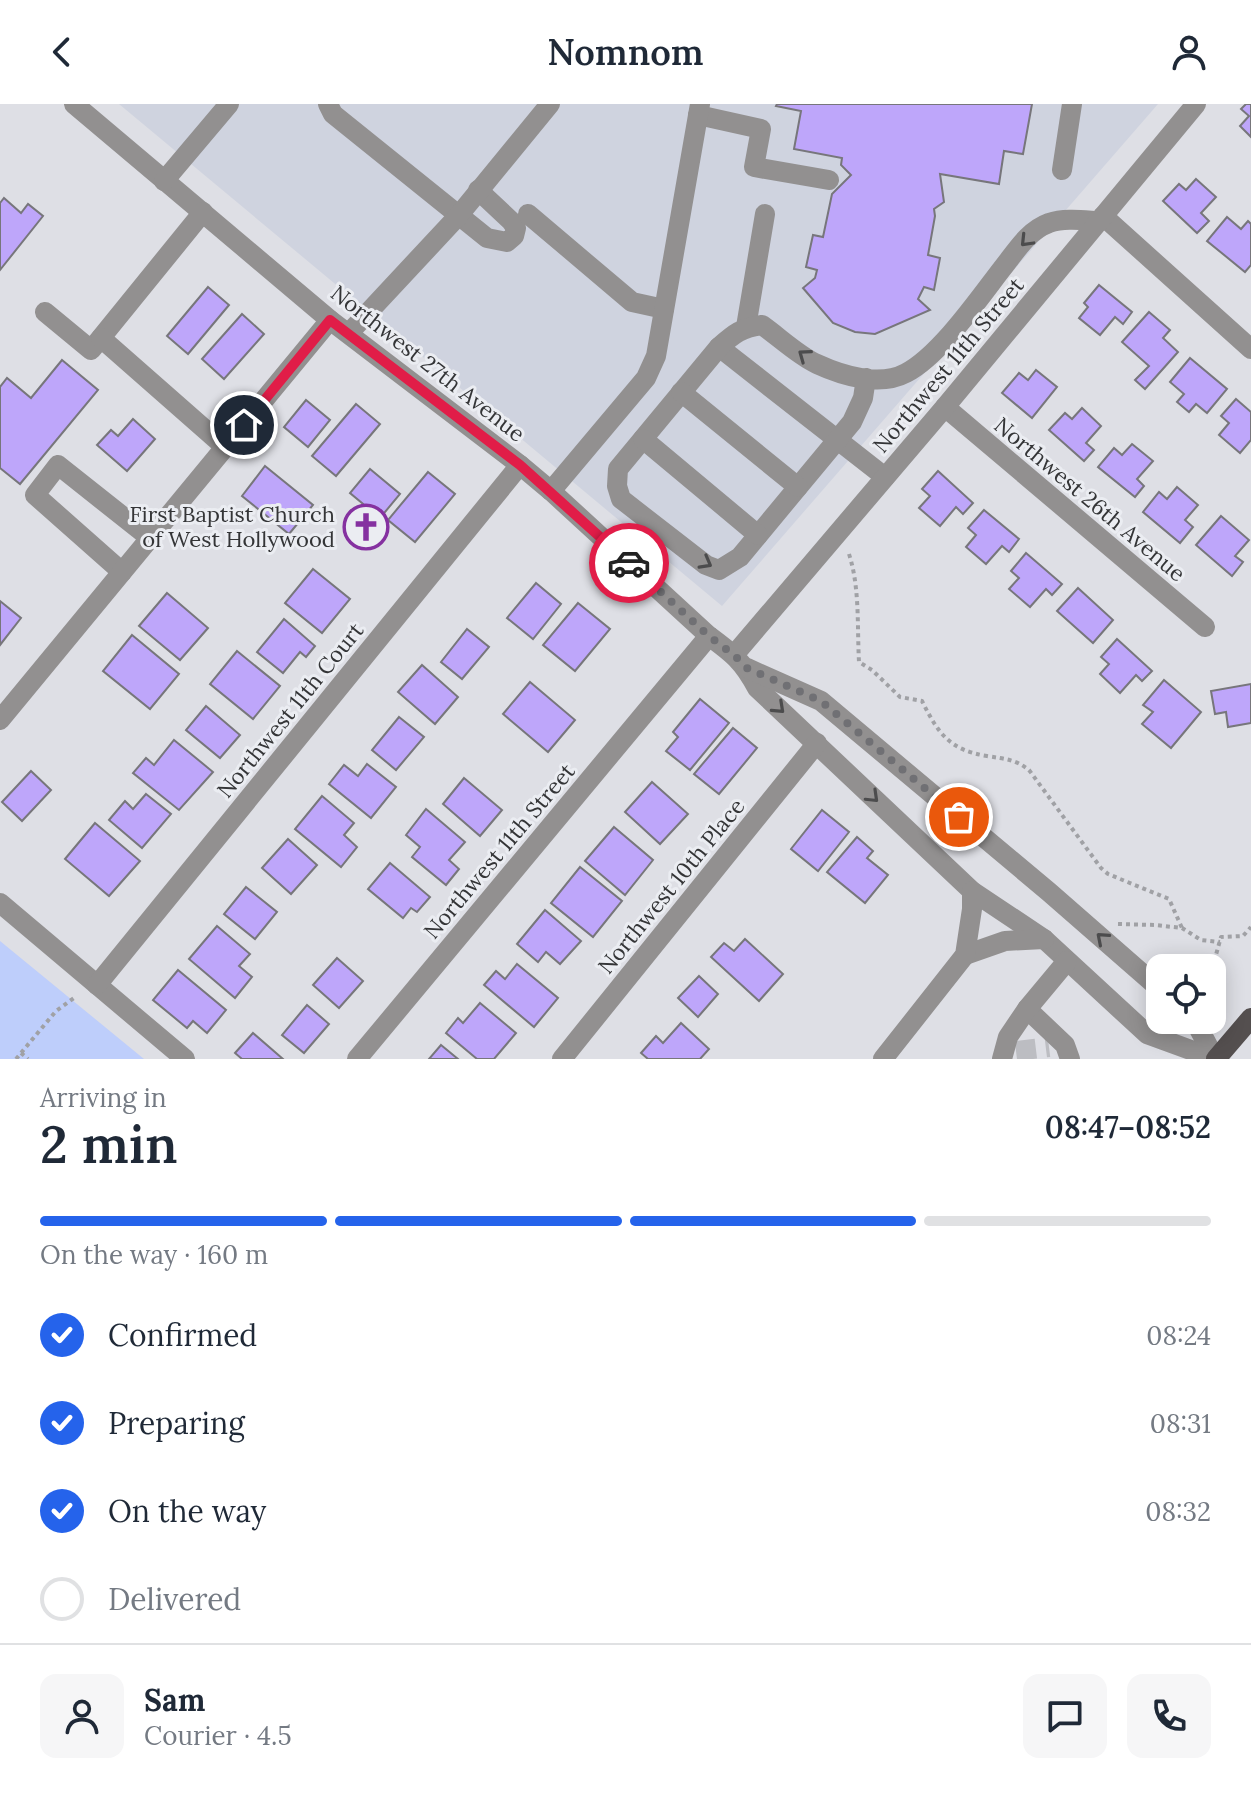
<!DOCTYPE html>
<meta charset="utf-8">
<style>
body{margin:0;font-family:Lora,serif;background:#f6f6f7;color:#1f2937;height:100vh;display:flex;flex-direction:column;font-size:30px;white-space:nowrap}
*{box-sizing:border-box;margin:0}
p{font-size:26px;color:#747a83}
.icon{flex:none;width:44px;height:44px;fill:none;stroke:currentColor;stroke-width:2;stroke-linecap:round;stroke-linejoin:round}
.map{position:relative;height:955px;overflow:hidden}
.sheet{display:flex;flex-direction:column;background:#fff;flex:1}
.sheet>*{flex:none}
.buttons{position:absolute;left:1146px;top:850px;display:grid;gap:16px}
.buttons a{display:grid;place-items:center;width:80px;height:80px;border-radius:16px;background:#fff;box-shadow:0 4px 20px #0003;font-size:40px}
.pin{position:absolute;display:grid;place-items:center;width:68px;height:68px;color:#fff;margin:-34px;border:4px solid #fff;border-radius:50%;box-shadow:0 2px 8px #0007}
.courier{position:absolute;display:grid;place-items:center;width:80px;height:80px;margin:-40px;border:6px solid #e11d48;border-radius:50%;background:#fff;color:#222;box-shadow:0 2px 10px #0007}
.headline em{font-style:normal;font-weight:600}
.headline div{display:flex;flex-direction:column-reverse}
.headline{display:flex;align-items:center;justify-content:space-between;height:136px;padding:0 40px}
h1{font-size:52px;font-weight:600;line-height:60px}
.bar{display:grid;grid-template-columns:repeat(4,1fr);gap:12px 8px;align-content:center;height:96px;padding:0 40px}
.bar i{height:10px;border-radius:6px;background:#e0e1e3}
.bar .on{background:#2563eb}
.bar p{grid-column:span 4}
.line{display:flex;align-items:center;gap:20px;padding:0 40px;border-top:2px solid #e0e1e3}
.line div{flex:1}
.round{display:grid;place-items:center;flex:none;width:84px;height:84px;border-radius:16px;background:#f6f6f7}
ol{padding:0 40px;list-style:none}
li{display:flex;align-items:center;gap:24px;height:88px}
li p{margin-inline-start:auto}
li .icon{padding:8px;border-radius:50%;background:#2563eb;color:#fff;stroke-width:4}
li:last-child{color:#747a83}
li i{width:44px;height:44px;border:4px solid #e0e1e3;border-radius:50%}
header{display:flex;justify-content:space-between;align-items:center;height:104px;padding:0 40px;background:#fff;font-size:36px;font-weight:600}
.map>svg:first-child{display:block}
</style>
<header><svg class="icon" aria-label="back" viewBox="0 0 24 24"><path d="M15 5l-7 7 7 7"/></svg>Nomnom<svg class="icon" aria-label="person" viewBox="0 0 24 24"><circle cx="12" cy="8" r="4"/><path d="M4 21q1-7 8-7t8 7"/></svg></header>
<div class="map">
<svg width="1251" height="955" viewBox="0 0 1251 955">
<rect width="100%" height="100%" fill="#dedfe5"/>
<polygon fill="#cfd3df" points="119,0 1158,0 722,502"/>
<polygon fill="#becefb" points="0,836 0,837 144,955 0,955"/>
<g fill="#bea6fa" stroke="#77767b" stroke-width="2">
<polygon points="777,0 1032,0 1023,50 1004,47 999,80 940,70 944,98 934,105 935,112 928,151 940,154 934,186 924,183 918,195 930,206 875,230 855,228 833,219 803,184 815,174 817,166 806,163 813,131 823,133 832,90 851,71 841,61 842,54 794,45 801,7 776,2"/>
<polygon points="1246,0 1251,0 1251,33 1240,22 1249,12 1241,5"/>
<polygon points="1196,75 1216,93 1201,109 1209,117 1197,129 1163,97 1179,80 1186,86"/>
<polygon points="4,94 21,109 28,100 43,112 0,166 0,99"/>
<polygon points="1227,113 1241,125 1248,117 1251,120 1251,161 1245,168 1207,137"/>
<polygon points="1099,181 1132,208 1123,220 1115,213 1100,231 1079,214 1088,203 1084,199"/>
<polygon points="208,183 229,201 188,250 167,232"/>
<polygon points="1149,208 1170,226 1163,234 1178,248 1145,285 1135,276 1149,262 1122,238"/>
<polygon points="242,210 264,230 224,275 202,255"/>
<polygon points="1190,254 1227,285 1207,309 1196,300 1189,308 1177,298 1184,290 1170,278"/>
<polygon points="62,256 98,286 20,380 0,364 0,283 7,274 31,294"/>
<polygon points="1036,266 1057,283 1032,314 1002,289 1019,269 1028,276"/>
<polygon points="1236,295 1251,308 1251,336 1240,349 1219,331 1229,319 1221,312"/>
<polygon points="306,296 330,316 308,343 284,323"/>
<polygon points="356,300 380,320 336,372 312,352"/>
<polygon points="1082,304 1101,322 1086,339 1094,346 1084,357 1049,326 1065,309 1072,315"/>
<polygon points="133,315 155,335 127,367 97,341 111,326 118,332"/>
<polygon points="1132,340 1153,357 1137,375 1144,382 1135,393 1098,363 1114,344 1122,351"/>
<polygon points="265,362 313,401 289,430 242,392"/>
<polygon points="370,365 400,390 380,414 350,389"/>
<polygon points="938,367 973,399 963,410 956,403 940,422 919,404 930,392 922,385"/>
<polygon points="428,368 455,390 415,438 388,416"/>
<polygon points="1177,383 1198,401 1185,416 1193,423 1180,439 1143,408 1159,388 1167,395"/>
<polygon points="984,406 1019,435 1009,448 1002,442 986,460 966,443 976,431 968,424"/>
<polygon points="1221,412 1249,436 1235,452 1243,458 1232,472 1196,441"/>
<polygon points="1026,449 1062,480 1052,491 1046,485 1030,503 1009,485 1019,474 1011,467"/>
<polygon points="313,465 350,495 322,529 285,499"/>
<polygon points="536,479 561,500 533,535 507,514"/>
<polygon points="1078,484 1113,516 1093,539 1057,507"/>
<polygon points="167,489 208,524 180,556 139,522"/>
<polygon points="0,497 21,514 0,541"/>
<polygon points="578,499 610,525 575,567 543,541"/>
<polygon points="284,515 315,542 306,553 300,548 283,569 257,548"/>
<polygon points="467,525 489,543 462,575 441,558"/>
<polygon points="132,531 179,570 150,605 103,567"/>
<polygon points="1117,535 1152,567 1142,577 1136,571 1120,589 1100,570 1109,560 1101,553"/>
<polygon points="237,547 280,582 253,615 210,580"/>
<polygon points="422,561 458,593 435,620 398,588"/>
<polygon points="1164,576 1201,608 1171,644 1142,620 1153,608 1143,601"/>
<polygon points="530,578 575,616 548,648 503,610"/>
<polygon points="1251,580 1251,619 1228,623 1226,608 1215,610 1211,587"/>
<polygon points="700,595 729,619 690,666 666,647 678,633 673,628"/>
<polygon points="206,602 240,631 220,654 186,626"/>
<polygon points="399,613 424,633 396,666 372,646"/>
<polygon points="733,624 757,644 719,690 694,670"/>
<polygon points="174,636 213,668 179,706 133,669 146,654 154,661"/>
<polygon points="367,660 396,683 371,714 329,680 344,661 358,672"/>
<polygon points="31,667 51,686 22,717 2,698"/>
<polygon points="464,674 502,706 480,732 443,700"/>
<polygon points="652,678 688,710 660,740 625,708"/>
<polygon points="146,690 171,710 142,744 109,716 125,697 133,705"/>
<polygon points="322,692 354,719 344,731 357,743 341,763 295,725"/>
<polygon points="426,705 465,738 449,756 459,765 446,781 412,753 420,743 406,731"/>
<polygon points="822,706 849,728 818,767 791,745"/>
<polygon points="95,719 140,757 109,792 65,755"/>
<polygon points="614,723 653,756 625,791 585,757"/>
<polygon points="857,733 873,747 867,754 888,771 865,799 827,768"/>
<polygon points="288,735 317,761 291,790 262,764"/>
<polygon points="390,759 430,793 417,808 411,804 403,814 368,785"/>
<polygon points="580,763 622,797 593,833 551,799"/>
<polygon points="246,783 277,808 255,835 224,810"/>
<polygon points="545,806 581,837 560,860 546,848 538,858 517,840"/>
<polygon points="217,822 250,850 239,862 252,873 235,894 189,855"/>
<polygon points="745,835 783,870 759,897 711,853 724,839 734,847"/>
<polygon points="337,854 363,877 339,904 313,881"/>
<polygon points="517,860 558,894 534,923 484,881 496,867 505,875"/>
<polygon points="178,866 226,906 207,929 193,917 187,924 153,896"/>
<polygon points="699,872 718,890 698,913 678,894"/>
<polygon points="480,899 516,929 494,955 477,955 446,929 458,914 463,919"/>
<polygon points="307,901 329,920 304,949 282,931"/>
<polygon points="681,919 709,945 700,955 648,955 641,949 656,932 663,939"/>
<polygon points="253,929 283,955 242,955 235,949"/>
<polygon points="441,941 458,955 429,955"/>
</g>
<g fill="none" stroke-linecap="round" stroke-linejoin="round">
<polyline stroke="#bcbdc2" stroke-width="20" stroke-dasharray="20 10" stroke-linecap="butt" points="1016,947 1049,943"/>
<g stroke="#a0a1a5" stroke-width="4" stroke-dasharray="4 4" stroke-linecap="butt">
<path d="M849,450c11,34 8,72 10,108l13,8 28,27 22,4c16,32 27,49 65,55 18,3 28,3 42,14l72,98 7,6 61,25 13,29"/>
<polyline points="1118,820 1155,821 1182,824 1201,836 1220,838"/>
<polyline points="1212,865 1221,833 1243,832 1251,823"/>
<polyline points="1212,882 1213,905"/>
<polyline points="21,949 28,955"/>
<polyline points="16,955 56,907 74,894"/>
</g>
<g stroke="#929090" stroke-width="20">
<path d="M74,0l256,216 190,145 31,26 158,145c23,17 34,25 48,52l215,203 72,48 103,95 68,25"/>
<polyline points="328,0 333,10 487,134 507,138 514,132 516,124 511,117 478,86"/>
<polyline points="698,11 761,25 754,63 829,76"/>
<polyline points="1062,66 1072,0"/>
<polyline points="164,77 229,0"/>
<polyline points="528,110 632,198 664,205"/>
<polyline points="1103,112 1251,245"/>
<polyline points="45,208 91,246 203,108"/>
<polyline points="746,223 765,110"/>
<polyline points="349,229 459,111 550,0"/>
<polyline points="101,234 225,343"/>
<polyline points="719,243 885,373"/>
<path d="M866,274l-3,20 -11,24 -112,135 -21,13 -13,-5 -85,-66 -4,-13 1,-17 101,-122c16,-14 22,-19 43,-22 17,12 37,31 55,39 26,12 63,23 89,9 33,-17 72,-73 95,-103 14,-17 26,-39 48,-47 15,-5 32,-3 48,-2"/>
<polyline points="681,288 798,383"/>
<polyline points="945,303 1205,523"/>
<polyline points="643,335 758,431"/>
<polyline points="551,387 646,274 656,252 700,0"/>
<polyline points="122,468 35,391 58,361 150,434"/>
<polyline points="734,551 945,303 1196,0"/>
<polyline points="747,564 821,597 1049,788 1160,885"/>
<polyline points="0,616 330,216"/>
<polyline points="0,799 185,955"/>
<polyline points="965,851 1005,837 1044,835"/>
<polyline points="97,881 520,361"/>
<polyline points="1027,905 1065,941 1070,955"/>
<polyline points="1191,916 1198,923 1215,955"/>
<polyline points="357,955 709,532"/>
<polyline points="562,955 817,639"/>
<polyline points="883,955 965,851 972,805 972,787"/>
<polyline points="1002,955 1008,933 1027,905 1067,857"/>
</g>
<polyline stroke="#544f4f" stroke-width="20" points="1216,955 1251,914"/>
</g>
<defs><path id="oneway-chevron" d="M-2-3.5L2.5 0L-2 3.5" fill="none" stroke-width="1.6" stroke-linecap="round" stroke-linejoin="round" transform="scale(2)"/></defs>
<g stroke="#4c4c4d">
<use href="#oneway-chevron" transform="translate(1026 137) rotate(134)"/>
<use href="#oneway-chevron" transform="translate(804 251) rotate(-144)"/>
<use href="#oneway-chevron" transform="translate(706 459) rotate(29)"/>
<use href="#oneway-chevron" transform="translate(779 604) rotate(43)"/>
<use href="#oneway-chevron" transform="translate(873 693) rotate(44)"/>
<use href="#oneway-chevron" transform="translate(1102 834) rotate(-139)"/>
</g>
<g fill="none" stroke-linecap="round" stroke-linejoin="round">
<polyline stroke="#707074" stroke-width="8" stroke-dasharray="0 14.4" points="629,459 709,532 734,551 747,564 821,597 959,713"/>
<polyline stroke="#e11d48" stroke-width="10" points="244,321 330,216 520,361 629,459"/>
</g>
<defs>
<g id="church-ring" transform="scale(2.3)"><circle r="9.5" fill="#ebedf2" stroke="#8531a0" stroke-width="1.5"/><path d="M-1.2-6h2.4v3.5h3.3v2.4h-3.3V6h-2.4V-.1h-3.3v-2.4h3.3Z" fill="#8531a0"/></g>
</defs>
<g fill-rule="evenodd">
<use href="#church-ring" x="366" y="423"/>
</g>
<g text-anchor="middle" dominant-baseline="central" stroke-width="6" stroke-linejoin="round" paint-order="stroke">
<g font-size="22" fill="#343537" stroke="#ebedf2">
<text transform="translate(428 259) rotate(38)">Northwest 27th Avenue</text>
<text transform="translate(948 261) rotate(-50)">Northwest 11th Street</text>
<text transform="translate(1090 395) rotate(40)">Northwest 26th Avenue</text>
<text transform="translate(290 606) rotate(-51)">Northwest 11th Court</text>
<text transform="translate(499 747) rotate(-50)">Northwest 11th Street</text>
<text transform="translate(671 782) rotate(-51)">Northwest 10th Place</text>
</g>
<g font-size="22" fill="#343537" stroke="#ebedf2" text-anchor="end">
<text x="335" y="410">First Baptist Church<tspan x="335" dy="25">of West Hollywood</tspan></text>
</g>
</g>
</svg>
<div class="buttons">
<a><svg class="icon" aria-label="locate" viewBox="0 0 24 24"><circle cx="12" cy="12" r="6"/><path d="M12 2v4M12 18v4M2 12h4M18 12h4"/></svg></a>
</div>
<div class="pin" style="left:959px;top:713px;background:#ea580c"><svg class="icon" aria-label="bag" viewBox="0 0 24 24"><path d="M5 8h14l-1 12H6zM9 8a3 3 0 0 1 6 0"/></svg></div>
<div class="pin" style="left:244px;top:321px;background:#1f2937"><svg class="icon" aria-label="home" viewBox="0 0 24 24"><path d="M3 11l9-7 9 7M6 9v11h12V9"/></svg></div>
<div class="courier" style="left:629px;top:459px"><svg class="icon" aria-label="car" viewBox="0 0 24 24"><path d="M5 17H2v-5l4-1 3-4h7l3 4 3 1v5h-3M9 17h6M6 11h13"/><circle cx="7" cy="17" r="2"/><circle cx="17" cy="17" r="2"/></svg></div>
</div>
<section class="sheet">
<div class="headline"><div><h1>2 min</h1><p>Arriving in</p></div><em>08:47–08:52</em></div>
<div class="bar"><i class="on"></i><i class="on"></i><i class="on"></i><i></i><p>On the way · 160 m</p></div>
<ol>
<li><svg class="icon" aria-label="check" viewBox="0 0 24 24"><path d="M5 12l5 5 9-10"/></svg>Confirmed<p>08:24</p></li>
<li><svg class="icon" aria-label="check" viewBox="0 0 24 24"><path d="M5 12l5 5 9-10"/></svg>Preparing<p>08:31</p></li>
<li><svg class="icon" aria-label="check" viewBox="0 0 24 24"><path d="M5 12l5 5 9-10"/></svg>On the way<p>08:32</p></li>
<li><i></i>Delivered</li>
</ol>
<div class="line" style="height:144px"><a class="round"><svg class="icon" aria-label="person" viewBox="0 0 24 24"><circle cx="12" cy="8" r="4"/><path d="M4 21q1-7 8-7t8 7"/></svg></a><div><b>Sam</b><p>Courier · 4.5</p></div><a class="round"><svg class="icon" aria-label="chat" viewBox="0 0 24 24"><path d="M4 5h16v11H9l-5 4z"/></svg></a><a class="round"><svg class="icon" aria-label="phone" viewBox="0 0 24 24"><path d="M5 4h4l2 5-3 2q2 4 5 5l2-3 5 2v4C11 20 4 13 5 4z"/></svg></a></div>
</section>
